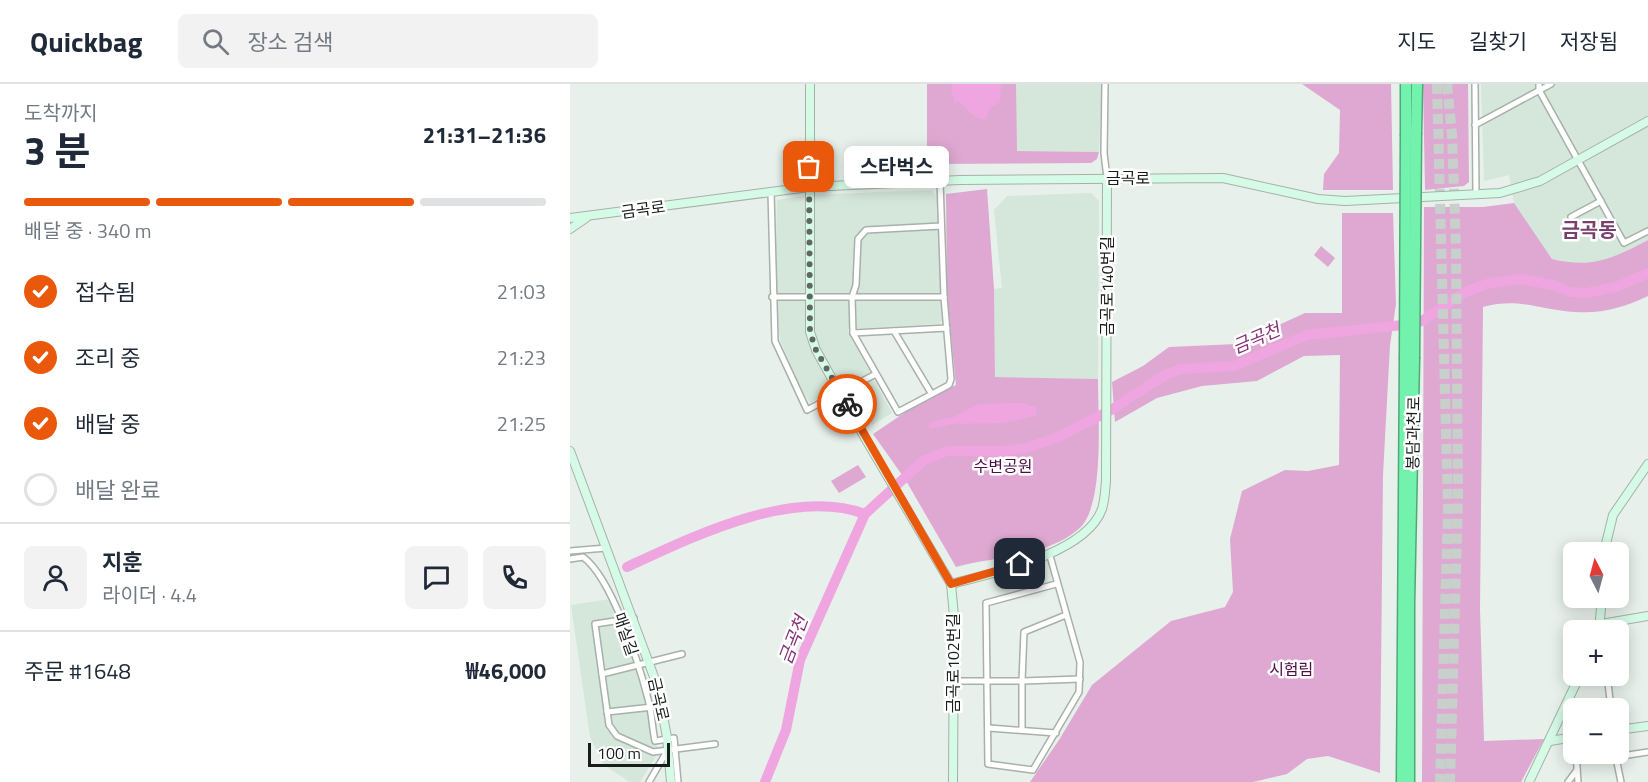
<!DOCTYPE html>
<html lang="ko">
<meta charset="utf-8">
<style>
body{margin:0;font-family:"Titillium Web","Noto Sans KR",sans-serif;background:#f2f2f3;color:#1f2937;height:100vh;display:flex;flex-direction:column;font-size:22px;white-space:nowrap}
*{box-sizing:border-box;margin:0}
p{font-size:20px;color:#747a83}
.icon{flex:none;width:33px;height:33px;fill:none;stroke:currentColor;stroke-width:2;stroke-linecap:round;stroke-linejoin:round}
.map{position:relative;flex:1;overflow:hidden}
.sheet{display:flex;flex-direction:column;background:#fff;width:570px}
.sheet>*{flex:none}
.needle{width:39px;rotate:354deg}
.fabs{position:absolute;left:993px;top:458px;display:grid;gap:12px}
.fabs a{display:grid;place-items:center;width:66px;height:66px;border-radius:9px;background:#fff;box-shadow:0 3px 15px #0003;font-size:30px}
.scale{position:absolute;left:18px;bottom:15px;width:82px;box-sizing:border-box;padding-left:6px;border:3px solid #181c1a;border-top:0;font-size:16px;line-height:21px;white-space:nowrap;color:#181c1a;-webkit-text-stroke:4px #fff;paint-order:stroke}
.pin{position:absolute;display:grid;place-items:center;width:51px;height:51px;color:#fff;margin:-26px;border-radius:12px;box-shadow:0 3px 9px #0006}
.courier{position:absolute;display:grid;place-items:center;width:60px;height:60px;margin:-30px;border:4px solid #ea580c;border-radius:50%;background:#fff;color:#222;box-shadow:0 2px 8px #0007}
.bubble{position:absolute;height:42px;border-radius:9px;background:#fff;box-shadow:0 3px 15px #0003;font-size:20px;font-weight:700;line-height:42px;text-align:center}
.summary em{font-style:normal;font-weight:700}
.summary div{display:flex;flex-direction:column-reverse}
.summary{display:flex;align-items:center;justify-content:space-between;height:102px;padding:0 24px}
h1{font-size:39px;font-weight:700;line-height:45px}
.bar{display:grid;grid-template-columns:repeat(4,1fr);gap:9px 6px;align-content:center;height:72px;padding:0 24px}
.bar i{height:8px;border-radius:4px;background:#e0e1e3}
.bar .on{background:#ea580c}
.bar p{grid-column:span 4}
.line{display:flex;align-items:center;gap:15px;padding:0 24px;border-top:2px solid #e0e1e3}
.line div{flex:1}
.round{display:grid;place-items:center;flex:none;width:63px;height:63px;border-radius:9px;background:#f2f2f3}
ol{padding:0 24px;list-style:none}
li{display:flex;align-items:center;gap:18px;height:66px}
li p{margin-inline-start:auto}
li .icon{padding:6px;border-radius:50%;background:#ea580c;color:#fff;stroke-width:4}
li:last-child{color:#747a83}
li i{width:33px;height:33px;border:3px solid #e0e1e3;border-radius:50%}
header{display:flex;align-items:center;gap:36px;box-sizing:border-box;height:84px;padding:0 30px;background:#fff;border-bottom:2px solid #e0e1e3}
header strong{font-size:28px}
nav{display:flex;gap:33px;margin-inline-start:auto;font-size:21px}
.search{width:420px;height:54px;background:#f2f2f3;display:flex;align-items:center;gap:15px;box-sizing:border-box;padding:0 21px;border-radius:9px;color:#747a83;font-size:22px}
main{display:flex;flex:1;min-height:0}
.map>svg:first-child{display:block}
</style>
<header>
<strong>Quickbag</strong>
<div class="search"><svg class="icon" aria-label="search" viewBox="0 0 24 24"><circle cx="10" cy="10" r="6"/><path d="M15 15l6 6"/></svg>장소 검색</div>
<nav><a>지도</a><a>길찾기</a><a>저장됨</a></nav>
</header>
<main>
<section class="sheet">
<div class="summary"><div><h1>3 분</h1><p>도착까지</p></div><em>21:31–21:36</em></div>
<div class="bar"><i class="on"></i><i class="on"></i><i class="on"></i><i></i><p>배달 중 · 340 m</p></div>
<ol>
<li><svg class="icon" aria-label="check" viewBox="0 0 24 24"><path d="M5 12l5 5 9-10"/></svg>접수됨<p>21:03</p></li>
<li><svg class="icon" aria-label="check" viewBox="0 0 24 24"><path d="M5 12l5 5 9-10"/></svg>조리 중<p>21:23</p></li>
<li><svg class="icon" aria-label="check" viewBox="0 0 24 24"><path d="M5 12l5 5 9-10"/></svg>배달 중<p>21:25</p></li>
<li><i></i>배달 완료</li>
</ol>
<div class="line" style="height:108px"><a class="round"><svg class="icon" aria-label="person" viewBox="0 0 24 24"><circle cx="12" cy="8" r="4"/><path d="M4 21q1-7 8-7t8 7"/></svg></a><div><b>지훈</b><p>라이더 · 4.4</p></div><a class="round"><svg class="icon" aria-label="chat" viewBox="0 0 24 24"><path d="M4 5h16v11H9l-5 4z"/></svg></a><a class="round"><svg class="icon" aria-label="phone" viewBox="0 0 24 24"><path d="M5 4h4l2 5-3 2q2 4 5 5l2-3 5 2v4C11 20 4 13 5 4z"/></svg></a></div>
<div class="line" style="height:78px"><div>주문 #1648</div><b>₩46,000</b></div>
</section>
<div class="map">
<svg width="1078" height="698" viewBox="0 0 1078 698">
<rect width="100%" height="100%" fill="#e7f0ea"/>
<g fill="#d5e6db">
<polygon points="446,0 532,0 529,68 446,67"/>
<polygon points="911,0 1078,0 1078,156 1044,175 1003,180 982,175 944,119 939,91 914,97"/>
<polygon points="362,106 367,114 373,236 369,240 277,245 322,329 302,341 277,297 240,319 227,297 210,255 205,212 207,116 239,111"/>
<polygon points="521,109 529,117 528,295 425,293 424,205 432,204 424,126 437,112"/>
<polygon points="41,515 81,616 88,669 70,698 60,698 34,681 20,653 1,521"/>
</g>
<g fill="#dea8d2">
<polygon points="357,0 446,0 447,67 529,68 527,75 521,79 357,80"/>
<polygon points="732,0 821,0 823,106 753,106 754,90 769,69 770,26"/>
<polygon points="853,0 898,0 899,98 894,102 855,106"/>
<path d="M417,105l7,100 1,88 103,2c0,36 6,115 -14,144 -5,8 -22,18 -30,21 -31,14 -66,14 -98,23l-51,-88 -32,-45 52,-35 31,-14 -9,-89 -1,-102z"/>
<path d="M944,119l38,56c39,10 62,-1 96,-19v56c-23,11 -46,18 -73,16 -35,-2 -56,-15 -92,-5l-3,302 4,132 60,-2 -23,43h-99l2,-575h59z"/>
<polygon points="772,129 823,129 826,220 820,261 813,391 810,689 758,672 737,675 717,690 683,698 460,698 489,656 522,601 601,537 655,523 663,508 660,455 672,407 715,386 738,387 769,381 770,271 734,272 687,297 632,302 587,314 545,338 542,298 573,282 599,263 667,260 735,229 772,229"/>
<polygon points="751,162 765,174 758,183 744,171"/>
<polygon points="288,381 296,393 269,409 261,397"/>
</g>
<g fill="#efa5e0">
<path d="M383,0h48l-1,18 -10,6 -4,11c-12,1 -19,-10 -27,-18l-4,3 -4,-15z"/>
<polygon points="452,319 465,323 467,327 465,332 434,339 383,340 360,345 358,342 363,337 383,333 408,320"/>
</g>
<g fill="none" stroke-linecap="round" stroke-linejoin="round">
<g stroke="#efa5e0" stroke-width="10">
<path d="M57,483c65,-30 165,-80 238,-53"/>
<polyline points="195,698 216,646 230,576 295,430 353,377 377,367 433,367 456,364 486,354 541,326 595,291 611,285 664,282 737,251 842,240 852,237 895,208 920,199 951,195 983,201 1000,208 1017,209 1046,203 1078,189"/>
</g>
<g stroke="#c8d0cb" stroke-width="10" stroke-dasharray="10 5" stroke-linecap="butt">
<polyline points="867,0 878,425 870,698"/>
<polyline points="877,0 882,50 886,165 888,414 880,698"/>
</g>
<g stroke="#a7b1aa" stroke-width="8">
<g id="street">
<polyline points="535,0 534,69 537,94"/>
<polyline points="905,0 906,110"/>
<polyline points="969,0 969,6 1054,159 1078,147"/>
<polyline points="905,41 981,0"/>
<polyline points="370,97 374,213 381,295 379,301 328,328 283,249 282,213 286,201 288,155 296,146 371,142"/>
<polyline points="201,108 205,257 237,326 304,291"/>
<polyline points="1001,133 1031,117"/>
<polyline points="202,213 374,213"/>
<polyline points="324,247 361,309"/>
<polyline points="283,249 377,244"/>
<polyline points="0,467 36,464"/>
<polyline points="480,472 510,578 509,608 463,686 418,680 416,519 486,500"/>
<path d="M0,475l13,-2c29,21 56,107 65,142 4,14 4,28 7,42l19,-3 4,44"/>
<polyline points="496,531 454,548 452,597 510,595"/>
<polyline points="64,534 25,540 39,641 47,652 83,668 145,660"/>
<polyline points="32,590 112,570"/>
<polyline points="1037,591 1041,624"/>
<polyline points="382,597 452,597 452,646"/>
<polyline points="37,628 92,622"/>
<polyline points="419,644 486,649"/>
<polyline points="1006,669 1008,698"/>
<polyline points="1045,669 1051,698"/>
<polyline points="1045,673 1078,668"/>
<polyline points="79,698 97,667"/>
<polyline points="998,698 1007,686"/>
</g>
</g>
<g stroke="#a7b1aa" stroke-width="10">
<g id="secondary">
<polyline points="240,0 240,248 246,266 295,354 381,500 384,532 383,698"/>
<polyline points="0,134 239,103 390,96 653,94 748,115 775,117 930,109 970,97 1078,37"/>
<polyline points="0,145 16,134"/>
<polyline points="0,367 87,601 97,653 101,698"/>
<polyline points="1034,468 1043,431 1078,380"/>
<path d="M381,500c42,-11 135,-30 151,-75 3,-9 3,-19 4,-28l1,-303"/>
<polyline points="1031,540 1078,532"/>
<polyline points="1029,546 1032,513"/>
<polyline points="1048,646 1078,642"/>
<polyline points="980,657 1004,653"/>
<polyline points="959,698 1010,591"/>
</g>
</g>
<g stroke="#52a779" stroke-width="13">
<g id="highway">
<polyline points="846,49 847,0"/>
<polyline points="836,50 836,0"/>
<polyline points="832,698 835,275"/>
<polyline points="839,698 839,520 844,275"/>
</g>
</g>
<use href="#street" stroke="#fff" stroke-width="5"/>
<use href="#secondary" stroke="#d5fbe6" stroke-width="8"/>
<use href="#highway" stroke="#72f2ac" stroke-width="10"/>
<g stroke="#52a779" stroke-width="13" stroke-linecap="butt">
<g id="highway-bridge">
<polyline points="835,275 836,50"/>
<polyline points="844,275 846,49"/>
</g>
</g>
<use href="#highway-bridge" stroke="#72f2ac" stroke-width="10"/>
</g>
<g fill="none" stroke-linecap="round" stroke-linejoin="round">
<polyline stroke="#606663" stroke-width="6" stroke-dasharray="0 10.8" points="239,83 240,248 246,266 277,320"/>
<polyline stroke="#ea580c" stroke-width="8" points="277,320 381,500 450,480"/>
</g>
<g text-anchor="middle" dominant-baseline="central" stroke-width="5" stroke-linejoin="round" paint-order="stroke">
<g font-size="16" fill="#181c1a" stroke="#fff">
<text x="558" y="94">금곡로</text>
<text transform="translate(73 125) rotate(-8)">금곡로</text>
<text transform="translate(537 202) rotate(-90)">금곡로140번길</text>
<text transform="translate(843 349) rotate(-89)">봉담과천로</text>
<text transform="translate(56 550) rotate(71)">매실길</text>
<text transform="translate(383 579) rotate(-90)">금곡로102번길</text>
<text transform="translate(89 615) rotate(77)">금곡로</text>
</g>
<g font-size="16" fill="#4f0f46" stroke="#fff">
<text x="433" y="382">수변공원</text>
<text x="721" y="585">시험림</text>
</g>
<g font-size="18" font-style="italic" fill="#853078" stroke="#fff">
<text transform="translate(686 254) rotate(-23)">금곡천</text>
<text transform="translate(223 556) rotate(-69)">금곡천</text>
</g>
<g font-size="20" font-weight="bold" fill="#783f6d" stroke="#fff">
<text x="1019" y="145">금곡동</text>
</g>
</g>
</svg>
<div class="fabs">
<a><svg class="needle" viewBox="-14 -14 28 28"><path d="M0-13l5 13h-10z" fill="#e53935"/><path d="M0 13l5-13h-10z" fill="#747a83"/></svg></a>
<a>+</a>
<a>−</a>
</div>
<div class="scale">100 m</div>
<div class="pin" style="left:239px;top:83px;background:#ea580c"><svg class="icon" aria-label="bag" viewBox="0 0 24 24"><path d="M5 8h14l-1 12H6zM9 8a3 3 0 0 1 6 0"/></svg></div>
<div class="pin" style="left:450px;top:480px;background:#1f2937"><svg class="icon" aria-label="home" viewBox="0 0 24 24"><path d="M3 11l9-7 9 7M6 9v11h12V9"/></svg></div>
<div class="courier" style="left:277px;top:320px"><svg class="icon" aria-label="bike" viewBox="0 0 24 24"><circle cx="6" cy="16" r="4"/><circle cx="18" cy="16" r="4"/><path d="M6 16l4-8h5l3 8M10 8l3 8H6M13 5h3"/></svg></div>
<div class="bubble" style="left:274px;top:62px;width:105px">스타벅스</div>
</div>
</main>
